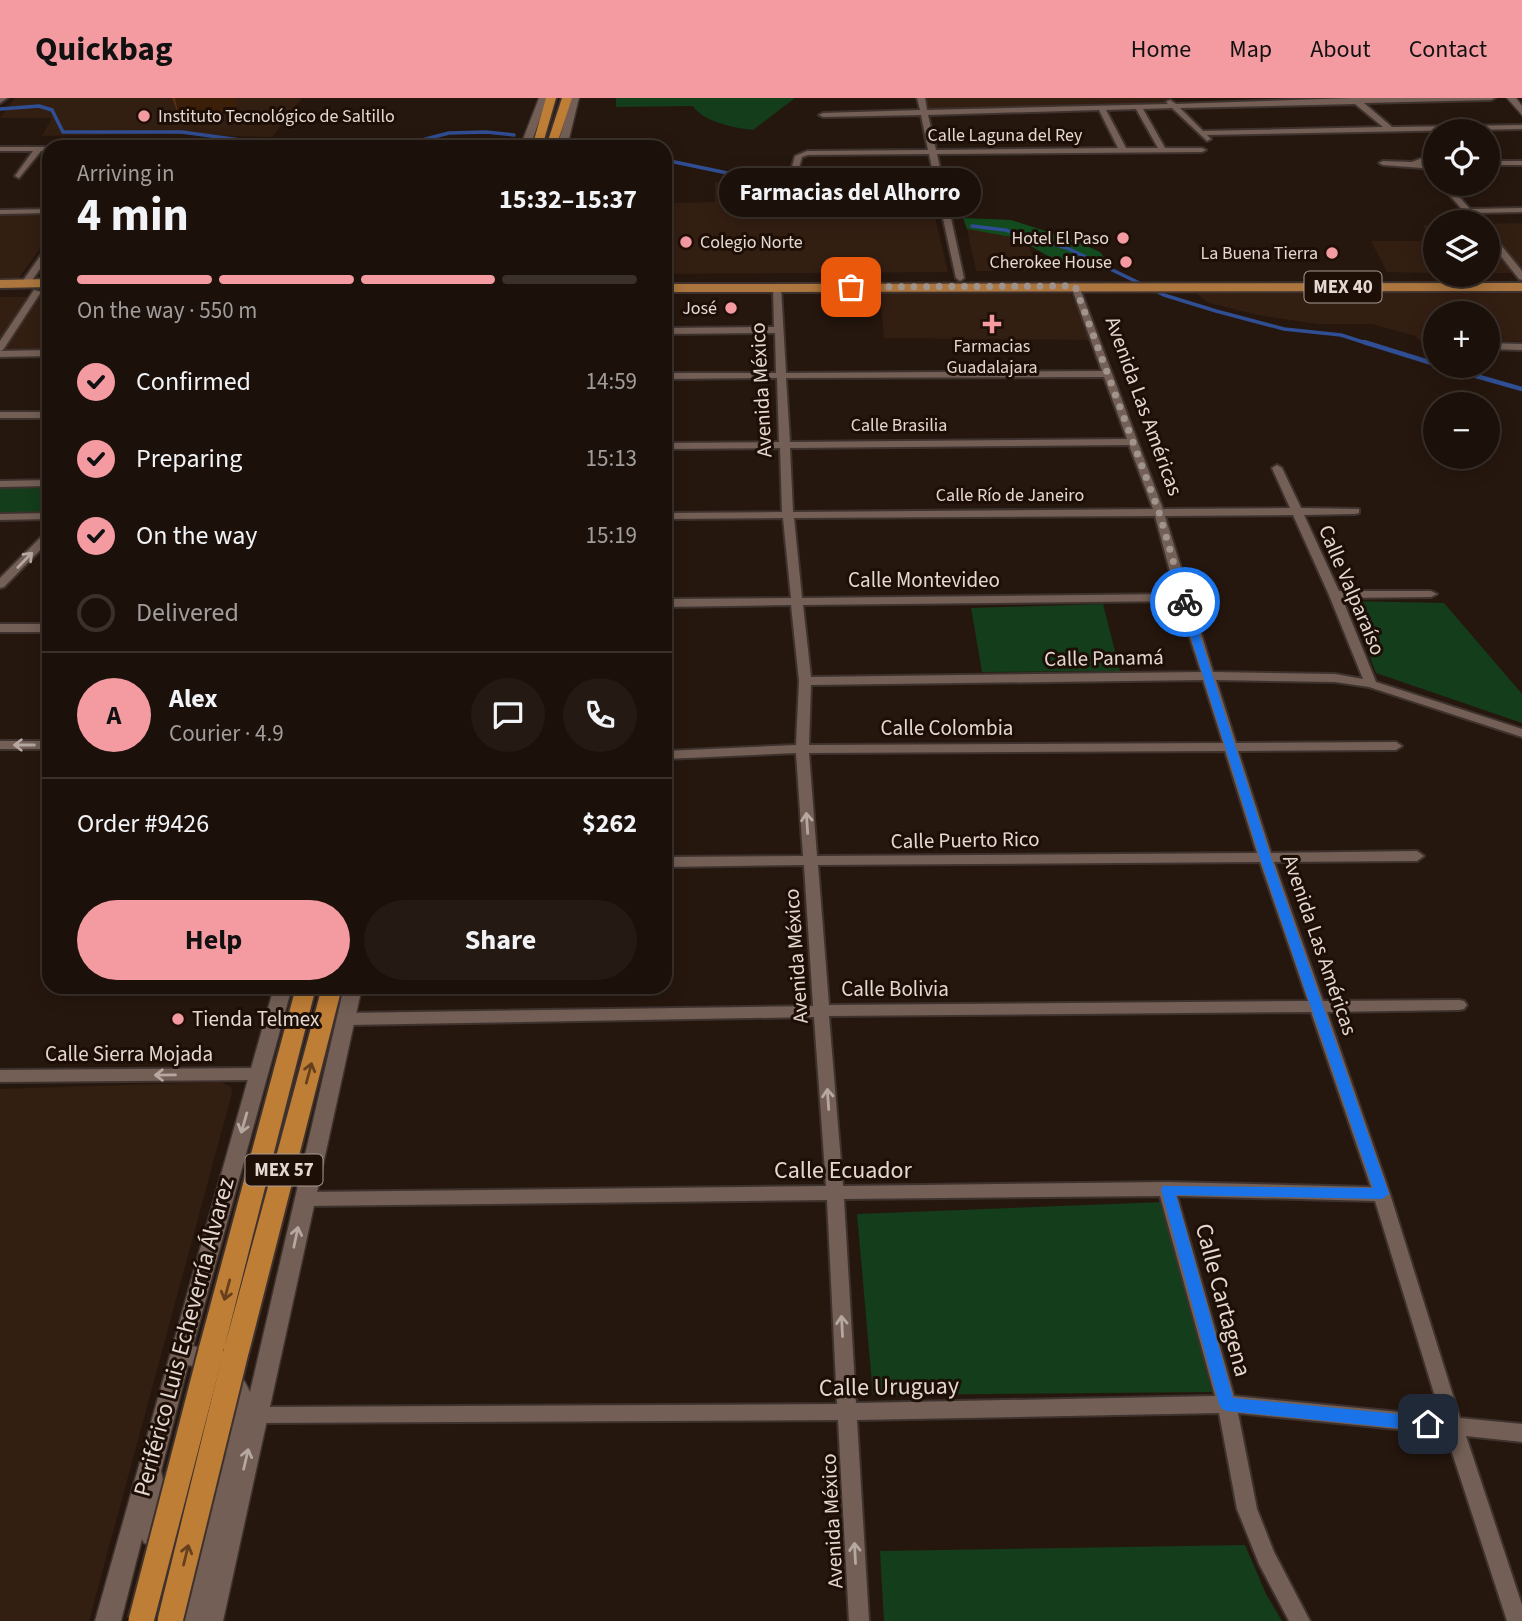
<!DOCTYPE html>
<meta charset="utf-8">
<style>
body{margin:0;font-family:"Source Sans 3",sans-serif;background:#251a13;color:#f1f3f6;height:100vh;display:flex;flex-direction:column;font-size:26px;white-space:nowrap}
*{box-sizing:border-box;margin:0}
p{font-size:23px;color:#a09d9c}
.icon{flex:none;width:38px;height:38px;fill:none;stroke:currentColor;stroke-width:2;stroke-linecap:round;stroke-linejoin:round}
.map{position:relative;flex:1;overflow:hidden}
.panel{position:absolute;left:42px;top:42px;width:630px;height:854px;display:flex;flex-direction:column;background:#1c110a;border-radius:21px;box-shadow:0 4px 18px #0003,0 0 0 2px #3a312b}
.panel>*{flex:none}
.buttons{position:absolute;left:1423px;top:21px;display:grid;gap:14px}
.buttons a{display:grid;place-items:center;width:77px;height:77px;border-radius:50%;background:#1c110a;box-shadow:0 4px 18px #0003,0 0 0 2px #3a312b;font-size:35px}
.pin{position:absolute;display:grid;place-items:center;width:60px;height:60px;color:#fff;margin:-30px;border-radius:14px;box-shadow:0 4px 10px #0006}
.courier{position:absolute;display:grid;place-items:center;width:70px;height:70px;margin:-35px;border:5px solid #1a73e8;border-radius:50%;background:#fff;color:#222;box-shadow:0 2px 9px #0007}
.bubble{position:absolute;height:49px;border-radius:24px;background:#1c110a;box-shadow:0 4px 18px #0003,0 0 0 2px #3a312b;font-size:23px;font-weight:700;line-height:49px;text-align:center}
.overview em{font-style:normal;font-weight:700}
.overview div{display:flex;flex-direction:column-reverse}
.overview{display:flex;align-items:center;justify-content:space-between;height:119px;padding:0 35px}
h1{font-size:46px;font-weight:700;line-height:52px}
.bar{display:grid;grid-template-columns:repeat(4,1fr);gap:10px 7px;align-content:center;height:84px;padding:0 35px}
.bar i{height:9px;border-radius:5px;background:#3a312b}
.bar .active{background:#f49aa1}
.bar p{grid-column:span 4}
.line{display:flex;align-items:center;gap:18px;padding:0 35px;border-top:2px solid #3a312b}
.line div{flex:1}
.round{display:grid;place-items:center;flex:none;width:74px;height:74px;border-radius:37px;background:#251a13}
ol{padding:0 35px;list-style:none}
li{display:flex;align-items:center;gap:21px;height:77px}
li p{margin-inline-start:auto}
li .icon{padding:7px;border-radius:50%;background:#f49aa1;color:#111;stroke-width:4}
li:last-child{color:#a09d9c}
li i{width:38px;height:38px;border:4px solid #3a312b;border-radius:50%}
.button{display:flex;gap:14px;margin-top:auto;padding:14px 35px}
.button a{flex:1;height:80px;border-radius:42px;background:#f49aa1;color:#111;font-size:28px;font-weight:700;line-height:80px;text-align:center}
.button a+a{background:#251a13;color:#f1f3f6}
header{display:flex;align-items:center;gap:42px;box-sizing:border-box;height:98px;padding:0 35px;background:#f49aa1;color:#111}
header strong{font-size:33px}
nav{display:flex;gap:38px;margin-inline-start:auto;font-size:24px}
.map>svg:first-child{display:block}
</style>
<header>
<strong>Quickbag</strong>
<nav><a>Home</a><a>Map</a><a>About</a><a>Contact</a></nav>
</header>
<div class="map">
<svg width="1522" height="1523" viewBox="0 0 1522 1523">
<rect width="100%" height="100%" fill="#26170e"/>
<g fill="#331e12">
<polygon points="15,0 302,0 272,39 162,36 42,38 52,20 0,20"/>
<polygon points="922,0 1167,0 1174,7 924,15"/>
<polygon points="665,75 668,75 671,105 715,104 715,84 747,85 749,96 791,97 796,93 818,96 819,90 880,103 931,102 948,174 665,176 670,106 665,105"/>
<polygon points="49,116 49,138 18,181 0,181 0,117"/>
<polygon points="1522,125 1522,175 1488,175 1488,126"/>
<polygon points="1423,127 1435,127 1435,175 1387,174 1371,143 1431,143"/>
<polygon points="967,131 995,134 1028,146 1039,173 976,173"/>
<polygon points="1069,191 1091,242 884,240 880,192"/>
<polygon points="1194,194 1522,195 1522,243 1488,243 1488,215 1435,215 1435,243 1420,243 1415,238 1372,226 1317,226 1258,217 1209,205"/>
<polygon points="0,199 49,199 49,250 0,251"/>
<polygon points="220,984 231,989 232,995 89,1523 0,1523 0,991"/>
</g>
<g fill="#133d1b">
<path d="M616,0h179l-42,32c-18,-2 -50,-8 -60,-24l-77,1z"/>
<polygon points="0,390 49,390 49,414 0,415"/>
<polygon points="1349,503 1444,505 1522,596 1522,625 1376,575"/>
<polygon points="1103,506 1120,573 982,574 971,510"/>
<polygon points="1164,1104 1212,1294 873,1297 857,1116"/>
<polygon points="1245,1447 1266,1496 1282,1523 884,1523 880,1453"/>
</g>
<polygon fill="#124c1e" points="963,120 1011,122 1076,143 1100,154 1115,173 1067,169 1017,140 967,131"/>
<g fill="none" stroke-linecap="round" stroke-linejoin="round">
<g stroke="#304e93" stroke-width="3.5">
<polyline points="0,11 39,8 52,12 63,34 182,34 240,42 391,45 422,42 449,35 486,34 514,37"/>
<polyline points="572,43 609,49"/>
<polyline points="665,62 756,81 797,95"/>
<polyline points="972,128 1005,132 1067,150 1164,197 1216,213 1284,231 1341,237 1369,246"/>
</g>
<g stroke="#304e93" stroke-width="4.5">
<polyline points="1364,244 1435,266"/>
<polyline points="1441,268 1522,291"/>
</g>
<g stroke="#3e322e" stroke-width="4">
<g id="minor">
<polygon points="0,0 7,0 0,5"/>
<path d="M917,0h8l2,12 241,-6 -2,-2 4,-2 6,4 175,-6h144l-4,2 -127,3 28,24 130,-2v4l-315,6 4,4 -4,2 -35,-33 -29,1 22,39h37l4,2 -4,2 -265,2 27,124 -4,3 -4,-3 -27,-124 -121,1 -6,2 -8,29 -7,-2 8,-28 12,-5 121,-1 -7,-35 -98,2 -4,-2 4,-2 97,-3zM1355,6l28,23 -180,4 -23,-23zM1136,11l22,39h-32l-20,-38zM1099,12l19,38 -182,2 -8,-35z"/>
<polygon points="0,49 50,49 49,53 41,53 19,80 15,78 33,53 0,53"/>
<polygon points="1422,60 1435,61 1435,65 1422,65 1435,67 1435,71 1383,67 1379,65 1383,63 1412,64"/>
<rect x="1488" y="63" width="34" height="4"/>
<polygon points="1440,86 1448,86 1470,111 1522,110 1522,114 1474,115 1481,124 1473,124"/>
<polygon points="49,111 49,115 0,116 0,112"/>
<polygon points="1488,134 1491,135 1522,173 1522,182 1519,181 1488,142"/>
<polygon points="49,149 49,158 28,188 22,188 22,184 46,150"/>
<path d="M1075,185l4,3 84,223 127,-1 -18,-40 5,-3 5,3 19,40 58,1v4l-4,1 -51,1 35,76h92l6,3 -6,3 -89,1 34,84 146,47v8l-153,-50 -34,-5 -119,-2 20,63 160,-1 6,4 -6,4 -158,1 33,102 146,-2 7,5 -7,5 -143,1 49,139 136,-1 5,1 3,4 -3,4 -5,1 -132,2 63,182 70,224 62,6v18l-56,-6 56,169v16h-15l-61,-187 -208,-21 19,96 17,43 36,69h-21l-30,-57 -22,-55 -18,-96 -362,7 12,201h-20l-11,-201 -582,3 -7,-2 -2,-6 2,-6 7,-2 581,-3 -10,-204 -523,6 -6,-2 -3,-5 3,-5 6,-2 522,-6 -12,-169 -467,8 -5,-2 -3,-4 3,-4 5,-2 466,-7 -9,-141 -139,2v-10l138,-1 -7,-103 -131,6v-8l131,-6 3,-64 -8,-76 -126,2v-8l126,-1 -8,-80 -118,1v-6l117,-1 -2,-64 -115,1v-6l114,-1 -2,-64 -112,1v-6h111l-1,-40 -110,1v-6l109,-1 -1,-39 4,-3 4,3 5,85 316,-2 -31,-85zM1104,279l23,62 -337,3 -4,-64zM1129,347l24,64 -360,3 -3,-64zM1293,417l36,80 34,84 -28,-5 -122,-2 -48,-156zM1155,418l21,78 -374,4 -8,-80zM1178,503l23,71 -390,5 -8,-72zM1203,582l20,63 -414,2 2,-60zM1225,653l32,102 -440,3 -8,-103zM1260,764l48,139 -479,4 -11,-140zM1311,914l60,175 -204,-5 -324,4 -14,-170zM1160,1098l55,200 -359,7 -12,-204zM1177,1098l198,5 66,215 -207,-20z"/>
<polygon points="34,192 41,194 3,252 0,253 0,243"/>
<polygon points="1488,245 1522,246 1522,252 1488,251"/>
<polygon points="49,252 49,258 0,259 0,253"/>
<rect x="0" y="314" width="49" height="6"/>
<polygon points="49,382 49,388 0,389 0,383"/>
<polygon points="49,415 49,421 0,422 0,416"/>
<polygon points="49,434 49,443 4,489 0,490 0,480 45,435"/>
<rect x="0" y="526" width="49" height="8"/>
<rect x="0" y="643" width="49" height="8"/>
<polygon points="258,970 264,972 266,976 264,980 258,982 0,984 0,972"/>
</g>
</g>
<g stroke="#3e322e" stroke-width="3">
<g id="tertiary">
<polygon points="539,0 547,0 530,49 520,49"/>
<polygon points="571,0 579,0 567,49 557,49"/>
<polygon points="1507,0 1516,0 1522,8 1522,17"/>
<path d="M274,889h18l-99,359c28,8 45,19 57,46l94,-405h18l-139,634h-42l48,-216c-4,-22 -19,-35 -41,-40l-27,106 7,31 -1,25 -5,16 -9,4 -9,-4 -2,-4 -21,82h-26z"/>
</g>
</g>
<g stroke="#3e322e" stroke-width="4">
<g id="primary">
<polygon points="49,181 49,189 0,190 0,182"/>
<polygon points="1522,185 1522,193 665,194 665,186"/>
</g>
</g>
<g stroke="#3e322e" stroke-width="4">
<g id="trunk">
<polygon points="546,0 556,0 542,49 532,49"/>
<polygon points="562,0 572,0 556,49 546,49"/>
<polygon points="296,889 316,889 224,1251 322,889 342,889 249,1254 245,1262 236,1265 227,1262 224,1253 220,1261 211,1264 202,1261 198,1253"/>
</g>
</g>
<use href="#minor" fill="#735f55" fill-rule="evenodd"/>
<use href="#tertiary" fill="#735f55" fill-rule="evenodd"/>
<use href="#primary" fill="#ac763e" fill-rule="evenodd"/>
<use href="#trunk" fill="#bf7e36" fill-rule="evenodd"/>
<g stroke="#3e322e" stroke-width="29" stroke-linecap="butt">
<g id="trunk-bridge">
<polyline points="141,1523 211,1253"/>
<polyline points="170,1523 236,1254"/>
</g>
</g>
<use href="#trunk-bridge" stroke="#bf7e36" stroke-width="25"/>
</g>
<polygon fill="#553112" points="172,0 234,0 237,14 179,19"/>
<polygon fill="#3c1f08" points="175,0 234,0 237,14 179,19"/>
<defs><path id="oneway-shaft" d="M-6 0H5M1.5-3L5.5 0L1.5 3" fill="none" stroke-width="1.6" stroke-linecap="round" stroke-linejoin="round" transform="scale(1.75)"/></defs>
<g stroke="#b6a8a0">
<use href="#oneway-shaft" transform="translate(25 462) rotate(-46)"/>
<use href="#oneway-shaft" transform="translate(24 647) rotate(180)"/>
<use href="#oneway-shaft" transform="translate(807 725) rotate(-94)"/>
<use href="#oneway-shaft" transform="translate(165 977) rotate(179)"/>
<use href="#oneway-shaft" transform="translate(828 1001) rotate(-94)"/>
<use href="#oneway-shaft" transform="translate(244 1025) rotate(106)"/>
<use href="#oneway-shaft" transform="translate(296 1139) rotate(-78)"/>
<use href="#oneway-shaft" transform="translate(842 1228) rotate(-93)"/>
<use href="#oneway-shaft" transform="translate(246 1361) rotate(-77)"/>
<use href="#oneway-shaft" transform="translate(855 1455) rotate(-93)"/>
</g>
<g stroke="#66401c">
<use href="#oneway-shaft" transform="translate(309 975) rotate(-75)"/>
<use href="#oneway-shaft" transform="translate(227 1192) rotate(105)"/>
<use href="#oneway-shaft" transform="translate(186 1457) rotate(-76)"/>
</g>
<polygon fill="#1a73e8" points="1185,501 1189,504 1271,760 1389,1096 1382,1101 1176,1097 1233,1300 1428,1319 1433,1321 1435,1326 1433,1331 1428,1333 1227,1313 1222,1311 1219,1306 1161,1091 1163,1088 1373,1090 1260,760 1180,504"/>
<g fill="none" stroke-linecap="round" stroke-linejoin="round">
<polyline stroke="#a1948d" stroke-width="7" stroke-dasharray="0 12.6" points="851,189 1075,188 1159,414 1185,504"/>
</g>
<g fill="#f49aa1" stroke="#1d0e06" stroke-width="2.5">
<circle cx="144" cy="18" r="7"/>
<circle cx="1123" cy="140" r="7"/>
<circle cx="686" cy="144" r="7"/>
<circle cx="1332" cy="155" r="7"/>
<circle cx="1126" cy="164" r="7"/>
<circle cx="731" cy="210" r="7"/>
<path d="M988.5 215.5h7v7h7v7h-7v7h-7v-7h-7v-7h7z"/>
<circle cx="178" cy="921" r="7"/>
</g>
<g text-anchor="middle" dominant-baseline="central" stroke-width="6" stroke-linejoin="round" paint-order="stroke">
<g font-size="18" fill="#e3d8d2" stroke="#1d0e06" text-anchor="end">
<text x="158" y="18" text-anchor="start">Instituto Tecnológico de Saltillo</text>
<text x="1109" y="140">Hotel El Paso</text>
<text x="700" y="144" text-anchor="start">Colegio Norte</text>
<text x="1318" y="155">La Buena Tierra</text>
<text x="1112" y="164">Cherokee House</text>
<text x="717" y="210">José</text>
<text x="992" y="248" text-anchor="middle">Farmacias<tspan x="992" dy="21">Guadalajara</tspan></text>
</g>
<g font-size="18" fill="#e3d8d2" stroke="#1d0e06">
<text x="1005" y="37">Calle Laguna del Rey</text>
<text x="899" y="327">Calle Brasilia</text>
<text x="1010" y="397">Calle Río de Janeiro</text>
</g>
<g fill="#1d0e06" stroke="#a89b95" stroke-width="2">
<rect x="1304.5" y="173.5" width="77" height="31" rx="5"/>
<rect x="245.5" y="1056.5" width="77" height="31" rx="5"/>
</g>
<g font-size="19" font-weight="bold" fill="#e3d8d2">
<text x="1343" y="189">MEX 40</text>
<text x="284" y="1072">MEX 57</text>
</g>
<g font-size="21" fill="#e3d8d2" stroke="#1d0e06">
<text transform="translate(761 292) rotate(-93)">Avenida México</text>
<text transform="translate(1144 308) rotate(70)">Avenida Las Américas</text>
<text x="924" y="482">Calle Montevideo</text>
<text transform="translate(1352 492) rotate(67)">Calle Valparaíso</text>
<text transform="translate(1104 560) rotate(-1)">Calle Panamá</text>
<text x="947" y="630">Calle Colombia</text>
<text transform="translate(965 742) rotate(-1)">Calle Puerto Rico</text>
<text transform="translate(1320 847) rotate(71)">Avenida Las Américas</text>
<text transform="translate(796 858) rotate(-94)">Avenida México</text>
<text x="895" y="891">Calle Bolivia</text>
<text x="129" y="956">Calle Sierra Mojada</text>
<text transform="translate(832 1423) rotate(-93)">Avenida México</text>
</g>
<g font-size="21" fill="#e3d8d2" stroke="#1d0e06" text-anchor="start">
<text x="192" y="921">Tienda Telmex</text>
</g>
<g font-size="24" fill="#e3d8d2" stroke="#1d0e06">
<text x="843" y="1072">Calle Ecuador</text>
<text transform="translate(1223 1202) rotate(75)">Calle Cartagena</text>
<text transform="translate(184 1239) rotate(-75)">Periférico Luis Echeverría Álvarez</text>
<text transform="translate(889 1289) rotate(-1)">Calle Uruguay</text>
</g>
</g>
</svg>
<div class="buttons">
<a><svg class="icon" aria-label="locate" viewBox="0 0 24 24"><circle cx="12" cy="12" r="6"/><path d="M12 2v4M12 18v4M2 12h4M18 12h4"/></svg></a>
<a><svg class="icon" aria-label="layers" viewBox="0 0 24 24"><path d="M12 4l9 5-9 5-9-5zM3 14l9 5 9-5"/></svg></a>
<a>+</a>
<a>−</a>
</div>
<div class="pin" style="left:851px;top:189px;background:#ea580c"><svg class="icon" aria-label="bag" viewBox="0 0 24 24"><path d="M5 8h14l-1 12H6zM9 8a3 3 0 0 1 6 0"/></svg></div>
<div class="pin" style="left:1428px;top:1326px;background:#1f2937"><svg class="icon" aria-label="home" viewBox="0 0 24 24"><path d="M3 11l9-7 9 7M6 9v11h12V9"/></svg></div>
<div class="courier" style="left:1185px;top:504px"><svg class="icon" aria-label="bike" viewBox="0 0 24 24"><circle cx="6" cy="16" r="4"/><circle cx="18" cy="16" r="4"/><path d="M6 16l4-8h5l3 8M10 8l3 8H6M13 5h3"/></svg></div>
<div class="bubble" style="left:719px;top:70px;width:262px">Farmacias del Alhorro</div>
<section class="panel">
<div class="overview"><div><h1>4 min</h1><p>Arriving in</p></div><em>15:32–15:37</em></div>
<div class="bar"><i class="active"></i><i class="active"></i><i class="active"></i><i></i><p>On the way · 550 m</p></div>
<ol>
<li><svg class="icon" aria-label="check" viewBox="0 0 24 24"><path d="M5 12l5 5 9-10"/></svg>Confirmed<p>14:59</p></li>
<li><svg class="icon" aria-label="check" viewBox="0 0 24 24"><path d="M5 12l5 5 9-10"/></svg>Preparing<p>15:13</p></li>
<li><svg class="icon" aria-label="check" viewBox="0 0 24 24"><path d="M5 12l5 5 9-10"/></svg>On the way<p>15:19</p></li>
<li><i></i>Delivered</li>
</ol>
<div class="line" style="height:126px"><b class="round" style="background:#f49aa1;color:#111">A</b><div><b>Alex</b><p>Courier · 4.9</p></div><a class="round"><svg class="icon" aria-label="chat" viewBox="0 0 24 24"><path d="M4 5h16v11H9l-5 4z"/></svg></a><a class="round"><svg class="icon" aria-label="phone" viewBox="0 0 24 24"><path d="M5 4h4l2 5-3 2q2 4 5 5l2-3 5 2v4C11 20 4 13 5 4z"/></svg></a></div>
<div class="line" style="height:91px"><div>Order #9426</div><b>$262</b></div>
<div class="button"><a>Help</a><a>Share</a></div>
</section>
</div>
